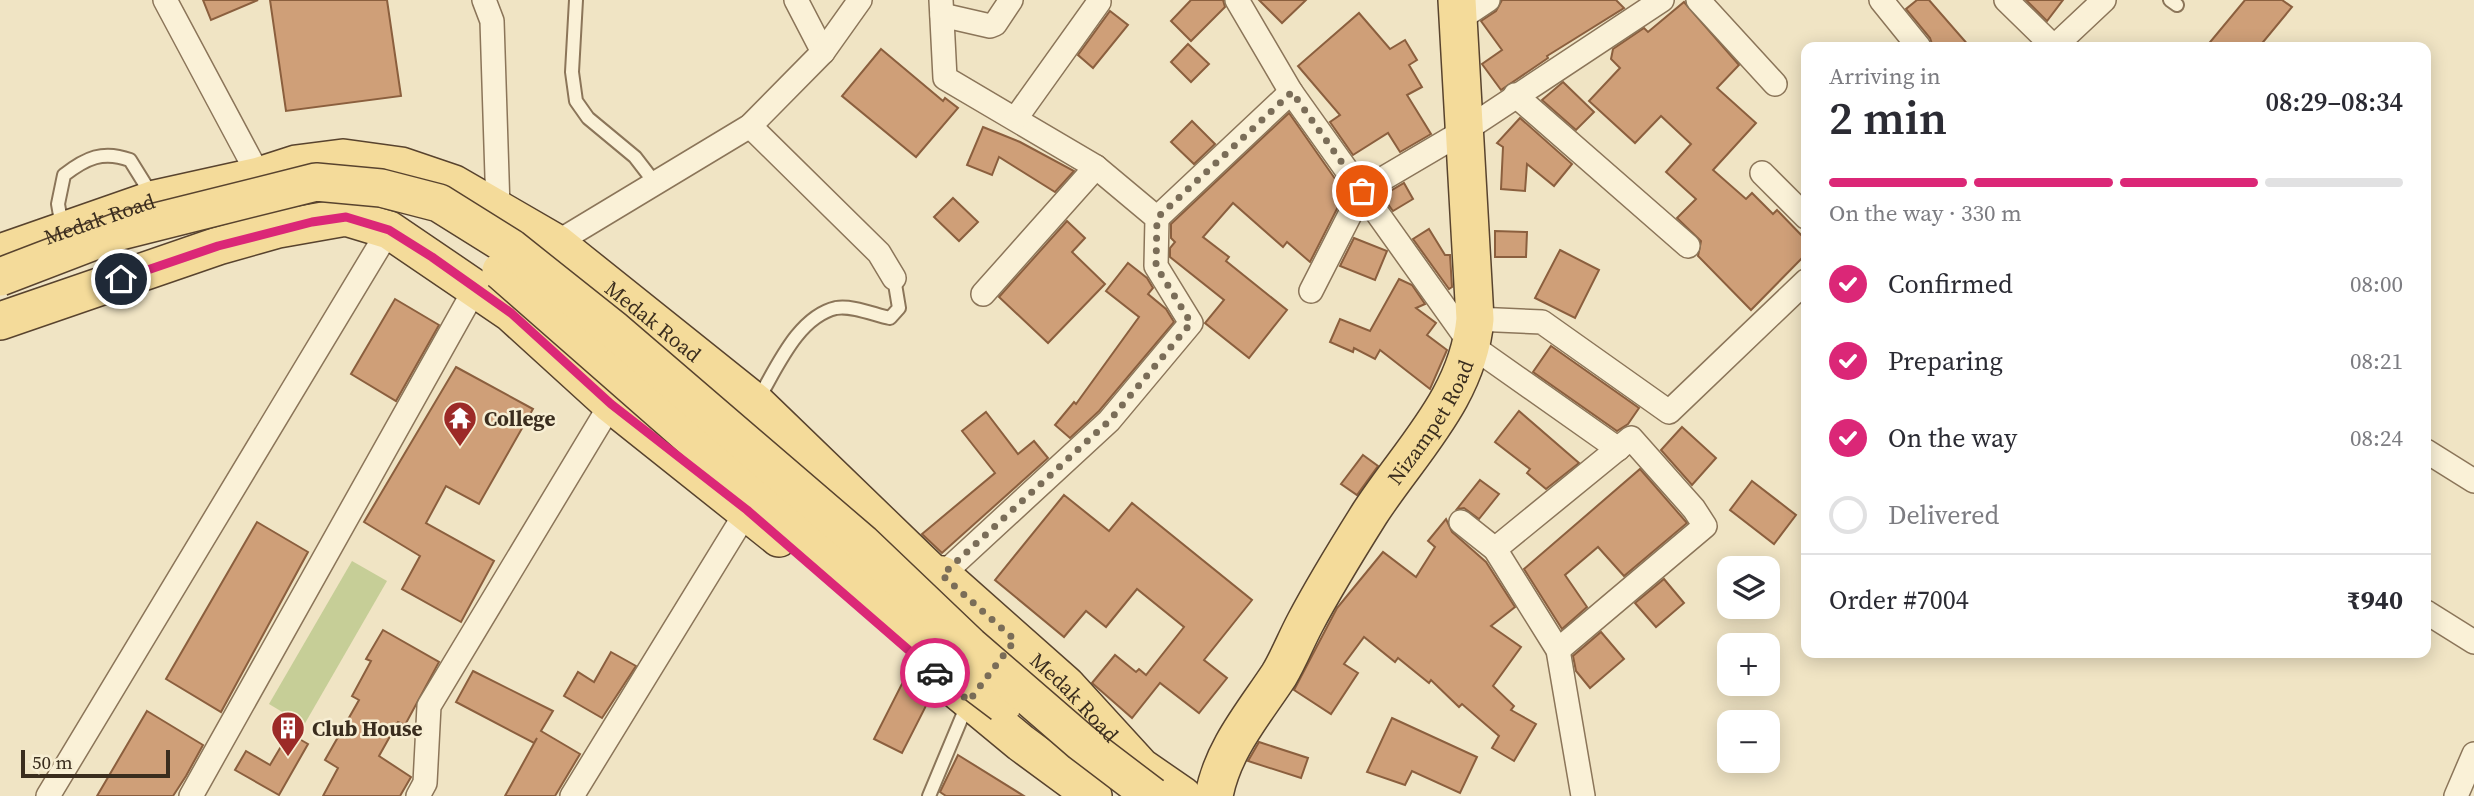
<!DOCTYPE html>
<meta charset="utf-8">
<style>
body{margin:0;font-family:"Source Serif 4",serif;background:#f2f2f3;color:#2b2b33;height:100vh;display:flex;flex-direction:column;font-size:26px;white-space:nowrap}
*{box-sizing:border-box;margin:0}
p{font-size:23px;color:#7c7c81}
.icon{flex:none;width:38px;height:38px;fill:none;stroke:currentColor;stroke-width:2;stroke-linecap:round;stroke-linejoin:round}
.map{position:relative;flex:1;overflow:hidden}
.panel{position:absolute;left:1801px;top:42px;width:630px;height:616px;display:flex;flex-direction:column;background:#fff;border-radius:14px;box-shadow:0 4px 18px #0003}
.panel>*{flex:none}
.fabs{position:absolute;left:1717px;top:556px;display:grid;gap:14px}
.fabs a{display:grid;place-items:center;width:63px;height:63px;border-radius:14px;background:#fff;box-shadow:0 4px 18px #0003;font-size:35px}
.scale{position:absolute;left:21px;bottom:18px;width:149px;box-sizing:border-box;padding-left:7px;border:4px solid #3a2d1e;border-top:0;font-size:19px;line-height:24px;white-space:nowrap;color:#3a2d1e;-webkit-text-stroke:5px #f7eed3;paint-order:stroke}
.pin{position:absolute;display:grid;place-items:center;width:60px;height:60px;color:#fff;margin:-30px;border:4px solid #fff;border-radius:50%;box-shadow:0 2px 7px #0007}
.courier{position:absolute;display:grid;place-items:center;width:70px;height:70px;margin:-35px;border:5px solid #db2777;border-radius:50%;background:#fff;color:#222;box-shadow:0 2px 9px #0007}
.summary em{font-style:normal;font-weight:600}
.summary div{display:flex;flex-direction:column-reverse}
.summary{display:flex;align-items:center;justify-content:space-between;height:119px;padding:0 28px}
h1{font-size:46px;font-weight:600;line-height:52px}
.bar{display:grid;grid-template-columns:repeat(4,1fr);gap:10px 7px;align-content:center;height:84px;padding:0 28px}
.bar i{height:9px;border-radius:5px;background:#e1e1e2}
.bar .selected{background:#db2777}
.bar p{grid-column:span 4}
.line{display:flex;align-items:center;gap:18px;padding:0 28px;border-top:2px solid #e1e1e2}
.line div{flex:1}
ol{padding:0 28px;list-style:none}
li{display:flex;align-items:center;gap:21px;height:77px}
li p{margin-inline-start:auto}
li .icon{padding:7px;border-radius:50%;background:#db2777;color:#fff;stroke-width:4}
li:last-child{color:#7c7c81}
li i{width:38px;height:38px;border:4px solid #e1e1e2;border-radius:50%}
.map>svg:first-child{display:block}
</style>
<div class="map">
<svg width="2474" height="796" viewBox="0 0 2474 796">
<rect width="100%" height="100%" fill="#f0e4c4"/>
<polygon fill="#c6ce97" points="352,561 387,581 304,725 269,704"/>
<g fill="#cf9f78" stroke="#8b5f3e" stroke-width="2">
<polygon points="203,0 258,0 211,20"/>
<polygon points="270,0 387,0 401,96 286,111"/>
<polygon points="1191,0 1223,0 1225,7 1191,41 1171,21"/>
<polygon points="1259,0 1306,0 1282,23"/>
<polygon points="1502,0 1616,0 1624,8 1547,56 1548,58 1501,90 1482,64 1502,50 1481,21 1496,11"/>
<polygon points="1917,0 1929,0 1970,47 1933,47 1930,38 1906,9"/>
<polygon points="2026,0 2063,0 2047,21"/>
<polygon points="2245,0 2282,0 2292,7 2259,47 2206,47"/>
<polygon points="1684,2 1739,65 1717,88 1756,123 1713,170 1746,199 1752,193 1773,214 1777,210 1806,240 1806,254 1751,310 1698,256 1701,241 1677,218 1696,199 1666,172 1691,144 1661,116 1635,143 1589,101 1620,68 1611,59 1613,49 1644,28 1648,32"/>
<polygon points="1110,11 1128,25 1093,68 1078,55"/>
<polygon points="1359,13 1390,49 1405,40 1417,60 1409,65 1422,87 1407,95 1431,134 1400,152 1388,133 1353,155 1330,122 1340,115 1298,66"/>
<polygon points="1188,44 1209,64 1191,82 1171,62"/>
<polygon points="881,49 943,101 945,98 958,108 916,157 842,96"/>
<polygon points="1563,82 1594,112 1576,130 1542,100"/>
<polygon points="1289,113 1345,193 1310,262 1287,242 1283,247 1233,203 1203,237 1229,257 1226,261 1287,310 1249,358 1205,323 1224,300 1170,257 1170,248 1175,242 1171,238 1171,224"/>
<polygon points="1520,118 1572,164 1554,186 1527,164 1525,191 1501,189 1503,147 1497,143"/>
<polygon points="1192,121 1215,144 1194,164 1171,142"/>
<polygon points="983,127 1020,142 1074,171 1055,192 999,157 992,175 967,165"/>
<polygon points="1404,183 1413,199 1393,211 1382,196"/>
<polygon points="953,198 978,222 959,241 934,217"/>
<polygon points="1067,221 1085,238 1072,252 1105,284 1048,343 999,297"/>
<polygon points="1429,229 1445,255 1450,255 1452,287 1449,289 1413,239"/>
<polygon points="1495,231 1527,232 1526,257 1495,257"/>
<polygon points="1354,238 1387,251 1375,280 1340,266"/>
<polygon points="1560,250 1599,270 1575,318 1535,298"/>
<polygon points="1128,263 1147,278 1153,288 1148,294 1166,309 1174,322 1099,411 1070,438 1055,425 1074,402 1076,404 1139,317 1106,291"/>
<polygon points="1399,279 1412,285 1425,304 1416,308 1436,323 1427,335 1447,350 1430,389 1380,350 1375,359 1354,348 1353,352 1330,342 1340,319 1370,331"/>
<polygon points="395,299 439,325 396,401 351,374"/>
<polygon points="1551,346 1639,408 1628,424 1617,431 1533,372"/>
<polygon points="456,367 533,409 479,504 446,486 426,523 494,561 461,622 402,589 420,556 364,522"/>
<polygon points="1519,411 1579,463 1546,489 1527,473 1530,469 1495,442"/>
<polygon points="986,412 1018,454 1034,441 1048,458 942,553 922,534 995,473 962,431"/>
<polygon points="1682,427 1716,458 1692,485 1661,450"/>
<polygon points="1363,455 1378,466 1357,495 1341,484"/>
<polygon points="1640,469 1687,523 1624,576 1598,547 1565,575 1587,607 1562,629 1524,569"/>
<polygon points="1480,480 1499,494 1479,519 1464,508 1457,509"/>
<polygon points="1752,481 1796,515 1774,544 1730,510"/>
<polygon points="1064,495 1109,531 1132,503 1252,600 1204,660 1227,678 1199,713 1160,683 1132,718 1092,683 1115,655 1136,672 1139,669 1146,675 1184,627 1137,589 1106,627 1086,611 1064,637 995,580"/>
<polygon points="1446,519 1452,532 1486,562 1515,607 1491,626 1521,647 1493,686 1514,706 1511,710 1536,724 1514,761 1492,748 1499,736 1462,704 1459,707 1431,680 1429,683 1398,658 1395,662 1364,637 1344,664 1358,673 1331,714 1294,690 1337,608 1383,552 1416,577 1435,547 1428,541"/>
<polygon points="257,522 308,552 221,712 166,679"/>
<polygon points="1664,579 1684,603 1656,627 1635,603"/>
<polygon points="383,630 439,662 405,725 398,722 379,756 411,777 400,796 323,796 338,768 325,760 359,700 352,696 371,661 366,659"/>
<polygon points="1601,632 1624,659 1590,688 1576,671 1573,656"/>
<polygon points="611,652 636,666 602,718 564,696 578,672 594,682"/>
<polygon points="909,670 919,675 921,684 931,696 902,753 874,739"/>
<polygon points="473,671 553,711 541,731 580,754 555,796 505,796 537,738 534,743 456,702"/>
<polygon points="147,711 203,745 186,776 173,796 97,796"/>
<polygon points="1392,718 1477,757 1460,793 1412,771 1405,785 1367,772"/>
<polygon points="289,733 308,744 279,795 235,770 246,751 270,765"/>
<polygon points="1259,742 1308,758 1301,778 1248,761"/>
<polygon points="958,755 1024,796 946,796 940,792"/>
</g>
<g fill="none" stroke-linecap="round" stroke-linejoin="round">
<g stroke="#8b7559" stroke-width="16">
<g id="lane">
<polyline points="576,0 572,72 576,101 588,118 635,157 655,183"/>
<polyline points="2170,0 2177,5"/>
<path d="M62,227l-4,-23 6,-29c22,-17 39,-25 66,-15l23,37"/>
<path d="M757,401c19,-31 40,-84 79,-93 16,-3 39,7 54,10l9,-10 -5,-30"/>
<polyline points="929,796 967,705"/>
</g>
</g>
<g stroke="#8b7559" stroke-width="26">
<g id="street">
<polyline points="165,0 259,176"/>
<polyline points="484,0 492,21 498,208"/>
<polyline points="796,0 823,52"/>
<polyline points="941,0 945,78 1096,167 1157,218 1156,266 1191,323 1109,421 942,575"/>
<polyline points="1237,0 1291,92 1472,346 1618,449"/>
<polyline points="1698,0 1775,84"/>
<polyline points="1881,0 1919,47"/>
<polyline points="2006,0 2054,47"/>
<polyline points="942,15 990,26 995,24 1011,0"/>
<polyline points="1458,20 1488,0"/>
<polyline points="2054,47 2104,0"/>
<polyline points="1515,95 1688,246"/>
<polyline points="1016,118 1099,2"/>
<polyline points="750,126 879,253 894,278"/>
<polyline points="1762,173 1806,217"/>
<polyline points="1157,218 1291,92"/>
<polyline points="556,243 750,126 823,52 860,0"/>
<polyline points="1311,291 1362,191 1464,131 1662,0"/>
<polyline points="983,294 1096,167"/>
<polyline points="1475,319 1542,322 1669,412 1806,281"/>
<polyline points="2426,451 2474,481"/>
<polyline points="1461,522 1495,549 1558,650 1583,796"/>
<polyline points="1495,549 1631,438 1694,509 1705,526 1558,650"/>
<polyline points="2426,612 2474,642"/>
<polyline points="48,796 389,230"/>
<polyline points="191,796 475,289"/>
<polyline points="418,796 425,783 429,706 611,404"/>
<polyline points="572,796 747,511"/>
<polyline points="2456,796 2474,754"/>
</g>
</g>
<g stroke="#58432e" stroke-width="40">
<g id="primary">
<path id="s1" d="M0,253l155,-54 104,-23 37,-12 47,-6 58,8 53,18 102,59 200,160 177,171 9,1 124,110 75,82 42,29"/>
<polyline points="0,321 218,246 278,229 346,217 389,230 511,313 611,404 779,538"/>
<polyline points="940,676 1021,743 1093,796"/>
<path id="s2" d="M1214,796c8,-46 40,-83 65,-121 10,-17 17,-35 26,-52 20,-38 43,-75 65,-110 41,-63 98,-116 105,-194l-18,-319"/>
</g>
</g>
<use href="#lane" stroke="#faf1d7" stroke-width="12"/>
<use href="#street" stroke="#faf1d7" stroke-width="23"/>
<use href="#primary" stroke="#f4db9a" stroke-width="37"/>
<g stroke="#58432e" stroke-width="40" stroke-linecap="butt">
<g id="primary-bridge">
<polyline points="501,271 946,661 1003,704"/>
<polyline points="0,277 120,231 316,182 381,188 439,203 511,248 614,330 862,543 970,646 1081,742 1152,796"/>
</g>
</g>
<use href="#primary-bridge" stroke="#f4db9a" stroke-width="37"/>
</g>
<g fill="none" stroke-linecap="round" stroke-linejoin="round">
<polyline stroke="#7a6d58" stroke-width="7" stroke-dasharray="0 12.6" points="935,673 969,701 1015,640 942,575 1109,421 1191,323 1156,266 1157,218 1292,92 1362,191"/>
<polyline stroke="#db2777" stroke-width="9" points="121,279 218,246 312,222 346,217 389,230 432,257 511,313 611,404 747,510 935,673"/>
</g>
<defs>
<g id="temple-pin" transform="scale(1.75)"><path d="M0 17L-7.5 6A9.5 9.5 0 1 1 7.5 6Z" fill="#9c2a27" stroke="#f7eed3"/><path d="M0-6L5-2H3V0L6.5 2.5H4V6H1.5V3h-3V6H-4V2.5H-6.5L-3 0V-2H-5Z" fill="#fff"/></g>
<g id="building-pin" transform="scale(1.75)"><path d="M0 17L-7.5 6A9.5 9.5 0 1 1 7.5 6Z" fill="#9c2a27" stroke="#f7eed3"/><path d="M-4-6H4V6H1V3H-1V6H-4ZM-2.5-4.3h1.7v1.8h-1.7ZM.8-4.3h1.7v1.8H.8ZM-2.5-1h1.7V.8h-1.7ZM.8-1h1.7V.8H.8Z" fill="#fff"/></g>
</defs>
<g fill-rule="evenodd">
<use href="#temple-pin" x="460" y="418"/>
<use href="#building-pin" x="288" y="728"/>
</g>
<g text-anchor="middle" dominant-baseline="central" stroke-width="5" stroke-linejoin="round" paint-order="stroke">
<g font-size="21" fill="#3a2d1e" stroke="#f7eed3">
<text stroke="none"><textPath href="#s1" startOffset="105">Medak Road</textPath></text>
<text stroke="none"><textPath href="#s1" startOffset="714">Medak Road</textPath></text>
<text stroke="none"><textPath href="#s2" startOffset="434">Nizampet Road</textPath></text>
<text stroke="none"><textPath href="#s1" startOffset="1281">Medak Road</textPath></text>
</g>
<g font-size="21" font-weight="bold" fill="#3a2d1e" stroke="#f7eed3" text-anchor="start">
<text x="484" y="418">College</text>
<text x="312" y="728">Club House</text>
</g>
</g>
</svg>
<div class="fabs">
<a><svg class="icon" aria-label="layers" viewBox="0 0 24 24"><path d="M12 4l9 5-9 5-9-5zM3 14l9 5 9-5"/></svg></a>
<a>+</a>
<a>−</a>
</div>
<div class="scale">50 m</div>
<div class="pin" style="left:1362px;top:191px;background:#ea580c"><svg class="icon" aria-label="bag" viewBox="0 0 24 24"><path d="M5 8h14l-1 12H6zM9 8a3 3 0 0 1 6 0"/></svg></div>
<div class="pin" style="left:121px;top:279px;background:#1f2937"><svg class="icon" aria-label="home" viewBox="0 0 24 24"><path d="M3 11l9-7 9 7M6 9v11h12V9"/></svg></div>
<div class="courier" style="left:935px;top:673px"><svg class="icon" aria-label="car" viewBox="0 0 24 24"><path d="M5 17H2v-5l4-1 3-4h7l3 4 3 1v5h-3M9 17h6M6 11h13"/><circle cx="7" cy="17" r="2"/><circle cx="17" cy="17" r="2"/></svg></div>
<section class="panel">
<div class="summary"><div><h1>2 min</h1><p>Arriving in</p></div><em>08:29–08:34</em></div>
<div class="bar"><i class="selected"></i><i class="selected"></i><i class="selected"></i><i></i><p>On the way · 330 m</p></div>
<ol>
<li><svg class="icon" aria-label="check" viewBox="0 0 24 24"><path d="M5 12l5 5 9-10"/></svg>Confirmed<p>08:00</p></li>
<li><svg class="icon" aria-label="check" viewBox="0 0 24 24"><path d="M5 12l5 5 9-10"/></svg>Preparing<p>08:21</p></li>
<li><svg class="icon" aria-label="check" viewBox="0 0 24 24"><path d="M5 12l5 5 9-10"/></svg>On the way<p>08:24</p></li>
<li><i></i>Delivered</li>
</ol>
<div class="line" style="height:91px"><div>Order #7004</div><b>₹940</b></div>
</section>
</div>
